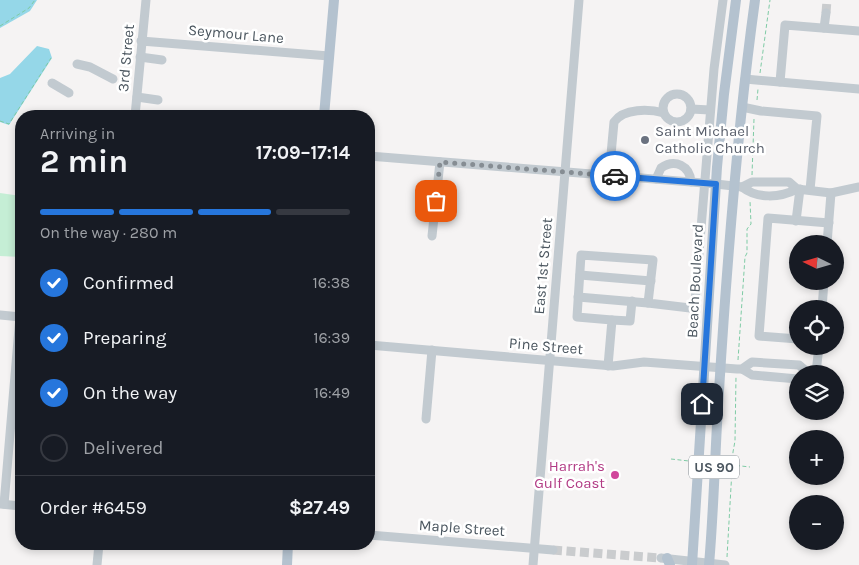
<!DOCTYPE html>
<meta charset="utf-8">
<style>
body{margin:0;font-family:Karla,sans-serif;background:#242831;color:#f1f3f6;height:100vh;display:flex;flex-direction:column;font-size:19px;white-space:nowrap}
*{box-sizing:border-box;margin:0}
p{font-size:16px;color:#9ea1a6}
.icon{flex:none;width:28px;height:28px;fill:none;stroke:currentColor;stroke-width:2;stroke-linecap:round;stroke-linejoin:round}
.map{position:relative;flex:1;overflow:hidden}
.drawer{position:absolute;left:15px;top:110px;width:360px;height:440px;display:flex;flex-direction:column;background:#171b24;border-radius:20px;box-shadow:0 2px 8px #0003}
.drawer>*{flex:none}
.needle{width:32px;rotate:275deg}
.fabs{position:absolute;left:789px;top:235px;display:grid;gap:10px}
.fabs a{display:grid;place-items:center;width:55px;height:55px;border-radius:50%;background:#171b24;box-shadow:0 2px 8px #0003;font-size:25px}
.pin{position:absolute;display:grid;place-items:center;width:42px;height:42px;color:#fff;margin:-21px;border-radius:10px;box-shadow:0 2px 8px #0006}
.courier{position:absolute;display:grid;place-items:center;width:50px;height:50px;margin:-25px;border:4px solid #2676dc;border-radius:50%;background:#fff;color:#222;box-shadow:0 1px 6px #0007}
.head em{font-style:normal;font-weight:700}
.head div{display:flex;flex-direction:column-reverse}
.head{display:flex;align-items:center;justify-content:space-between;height:85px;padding:0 25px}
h1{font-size:32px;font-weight:700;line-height:38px}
.bar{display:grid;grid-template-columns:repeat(4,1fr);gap:8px 5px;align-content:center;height:60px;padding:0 25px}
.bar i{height:6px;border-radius:4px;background:#363941}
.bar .on{background:#2676dc}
.bar p{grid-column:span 4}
.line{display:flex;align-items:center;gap:12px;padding:0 25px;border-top:1px solid #363941}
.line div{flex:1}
ol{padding:0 25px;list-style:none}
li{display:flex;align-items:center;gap:15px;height:55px}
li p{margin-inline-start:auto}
li .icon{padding:5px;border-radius:50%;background:#2676dc;color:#fff;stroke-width:4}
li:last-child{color:#9ea1a6}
li i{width:28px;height:28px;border:2px solid #363941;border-radius:50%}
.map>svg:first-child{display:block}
</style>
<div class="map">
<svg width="859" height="565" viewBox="0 0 859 565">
<rect width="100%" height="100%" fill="#f5f3f3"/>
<polygon fill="#c5eed5" points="0,193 21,196 21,257 0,256"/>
<g fill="#95d7e8">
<polygon points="0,0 37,0 30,11 0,28"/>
<polygon points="37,46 49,49 52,58 9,125 0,122 0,78 10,74"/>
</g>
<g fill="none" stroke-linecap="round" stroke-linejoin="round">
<g stroke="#caccce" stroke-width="9" stroke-dasharray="9 4.5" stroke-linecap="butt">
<polyline points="826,13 827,0"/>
<polyline points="553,550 661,558"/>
</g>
<g stroke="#7fcba5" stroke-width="1" stroke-dasharray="4 2.5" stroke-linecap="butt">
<polyline points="0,26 29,8 35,0"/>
<polyline points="760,73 770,0"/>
<polyline points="757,100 758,89"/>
<polyline points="0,121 9,124 51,58"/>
<polyline points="752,175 754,119"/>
<polyline points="738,360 745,257 747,253 747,229 751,224 750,201"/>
<polyline points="671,459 689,461"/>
<polyline points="723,464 750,467"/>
<polyline points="727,557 733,452 735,441 736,376"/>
</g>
<g stroke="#c2cad0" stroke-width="9">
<polyline points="824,28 826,13"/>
<polyline points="141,41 329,56"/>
<polyline points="140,57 162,60"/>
<polyline points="77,64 90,67 113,79"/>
<polyline points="745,79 859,89"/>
<polyline points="780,82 785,25 859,31"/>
<polyline points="52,83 69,93"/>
<circle cx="677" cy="108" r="14"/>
<polyline points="137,97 158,100"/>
<polyline points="742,107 761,111 817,116 810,190"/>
<polyline points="691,109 710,110"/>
<polyline points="135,116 146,0"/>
<polyline points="369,156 716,184 742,187"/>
<path d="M609,176l5,-54c10,-14 35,-13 50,-9"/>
<path d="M656,179l5,-11c14,-10 29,-2 30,14"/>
<path d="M797,189c-17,9 -40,10 -55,-2l10,-5h37l8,7 34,4 -4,51"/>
<polyline points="831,193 859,187"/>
<polyline points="796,221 800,189"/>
<polyline points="432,236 440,162"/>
<polyline points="580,275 651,281"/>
<polyline points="578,297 648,303"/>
<polyline points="822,309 824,281"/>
<polyline points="0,315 21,317"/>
<polyline points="612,320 630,321 632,301"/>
<polyline points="798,339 759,336 768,218 829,223"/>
<polyline points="369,345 613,366 644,362 737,369 742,369 752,362 799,365 807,372 816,373 819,346"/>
<polyline points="608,366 612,320 577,317 581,255 653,260 648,303 690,308 695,302 714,69 723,0"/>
<polyline points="742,369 752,375 798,379"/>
<polyline points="426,419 432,350"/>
<polyline points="0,504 21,506"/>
<polyline points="4,504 20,317"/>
<polyline points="369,535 553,550"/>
<polyline points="661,558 725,565"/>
<polyline points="97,565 99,544"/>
<polyline points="533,565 579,0"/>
</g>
<g stroke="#b4c2cf" stroke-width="10">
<polyline points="324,116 334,0"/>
<polyline points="667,558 670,565"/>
<polyline points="287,565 288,544"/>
<polyline points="692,565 717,167 724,94 736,0"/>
<path d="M709,565c5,-58 6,-116 10,-174 8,-130 18,-261 36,-391"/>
</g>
</g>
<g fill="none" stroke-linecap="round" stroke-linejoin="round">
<polyline stroke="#868d93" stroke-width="5" stroke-dasharray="0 9" points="436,201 440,162 615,176"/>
<polyline stroke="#2676dc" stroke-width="6" points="615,176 716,184 702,404"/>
</g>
<circle fill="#6b7280" stroke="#fff" stroke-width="2" cx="645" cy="140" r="5"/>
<circle fill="#d1479c" stroke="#fff" stroke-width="2" cx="615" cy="475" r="5"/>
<g text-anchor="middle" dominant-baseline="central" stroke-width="5" stroke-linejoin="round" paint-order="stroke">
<rect fill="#fff" stroke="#81898f" stroke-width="1" x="689" y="455.5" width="50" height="23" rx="4"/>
<g font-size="14" font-weight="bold" fill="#4b565f">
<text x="714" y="467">US 90</text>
</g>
<g font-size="15" fill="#4b565f" stroke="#fff">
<text transform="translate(236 34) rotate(5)">Seymour Lane</text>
<text transform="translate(126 58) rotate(-85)">3rd Street</text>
<text transform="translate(543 266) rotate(-85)">East 1st Street</text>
<text transform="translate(695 281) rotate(-87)">Beach Boulevard</text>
<text transform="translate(546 346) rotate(5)">Pine Street</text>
<text transform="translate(462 528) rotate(4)">Maple Street</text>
</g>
<g font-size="15" fill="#5b616d" stroke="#fff" text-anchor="start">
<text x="655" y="131">Saint Michael<tspan x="655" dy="17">Catholic Church</tspan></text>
</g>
<g font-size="15" fill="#b23c85" stroke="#fff" text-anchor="end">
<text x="605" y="466">Harrah's<tspan x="605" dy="17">Gulf Coast</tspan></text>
</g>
</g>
</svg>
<div class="fabs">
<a><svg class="needle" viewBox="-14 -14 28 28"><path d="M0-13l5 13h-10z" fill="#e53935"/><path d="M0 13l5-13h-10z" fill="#9ea1a6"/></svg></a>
<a><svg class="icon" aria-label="locate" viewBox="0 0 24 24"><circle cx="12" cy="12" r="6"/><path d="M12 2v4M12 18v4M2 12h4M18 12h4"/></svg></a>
<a><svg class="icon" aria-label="layers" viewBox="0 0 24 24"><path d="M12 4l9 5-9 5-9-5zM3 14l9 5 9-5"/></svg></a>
<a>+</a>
<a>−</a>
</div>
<div class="pin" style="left:436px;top:201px;background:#ea580c"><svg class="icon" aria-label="bag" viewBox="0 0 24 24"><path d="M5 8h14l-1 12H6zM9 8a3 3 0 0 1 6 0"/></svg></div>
<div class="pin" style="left:702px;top:404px;background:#1f2937"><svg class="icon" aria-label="home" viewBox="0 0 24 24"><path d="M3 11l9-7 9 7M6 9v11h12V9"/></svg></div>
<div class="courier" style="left:615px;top:176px"><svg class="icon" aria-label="car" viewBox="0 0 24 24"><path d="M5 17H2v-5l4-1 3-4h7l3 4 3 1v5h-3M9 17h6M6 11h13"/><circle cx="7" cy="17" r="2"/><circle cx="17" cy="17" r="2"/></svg></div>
<section class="drawer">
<div class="head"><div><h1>2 min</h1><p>Arriving in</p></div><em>17:09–17:14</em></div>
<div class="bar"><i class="on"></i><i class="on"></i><i class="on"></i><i></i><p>On the way · 280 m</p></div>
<ol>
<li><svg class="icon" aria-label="check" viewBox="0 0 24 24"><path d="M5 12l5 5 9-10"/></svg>Confirmed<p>16:38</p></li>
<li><svg class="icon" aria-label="check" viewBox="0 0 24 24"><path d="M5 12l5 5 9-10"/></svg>Preparing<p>16:39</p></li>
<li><svg class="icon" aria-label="check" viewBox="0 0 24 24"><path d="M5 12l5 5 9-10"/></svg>On the way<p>16:49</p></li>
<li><i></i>Delivered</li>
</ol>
<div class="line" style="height:65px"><div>Order #6459</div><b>$27.49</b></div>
</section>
</div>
